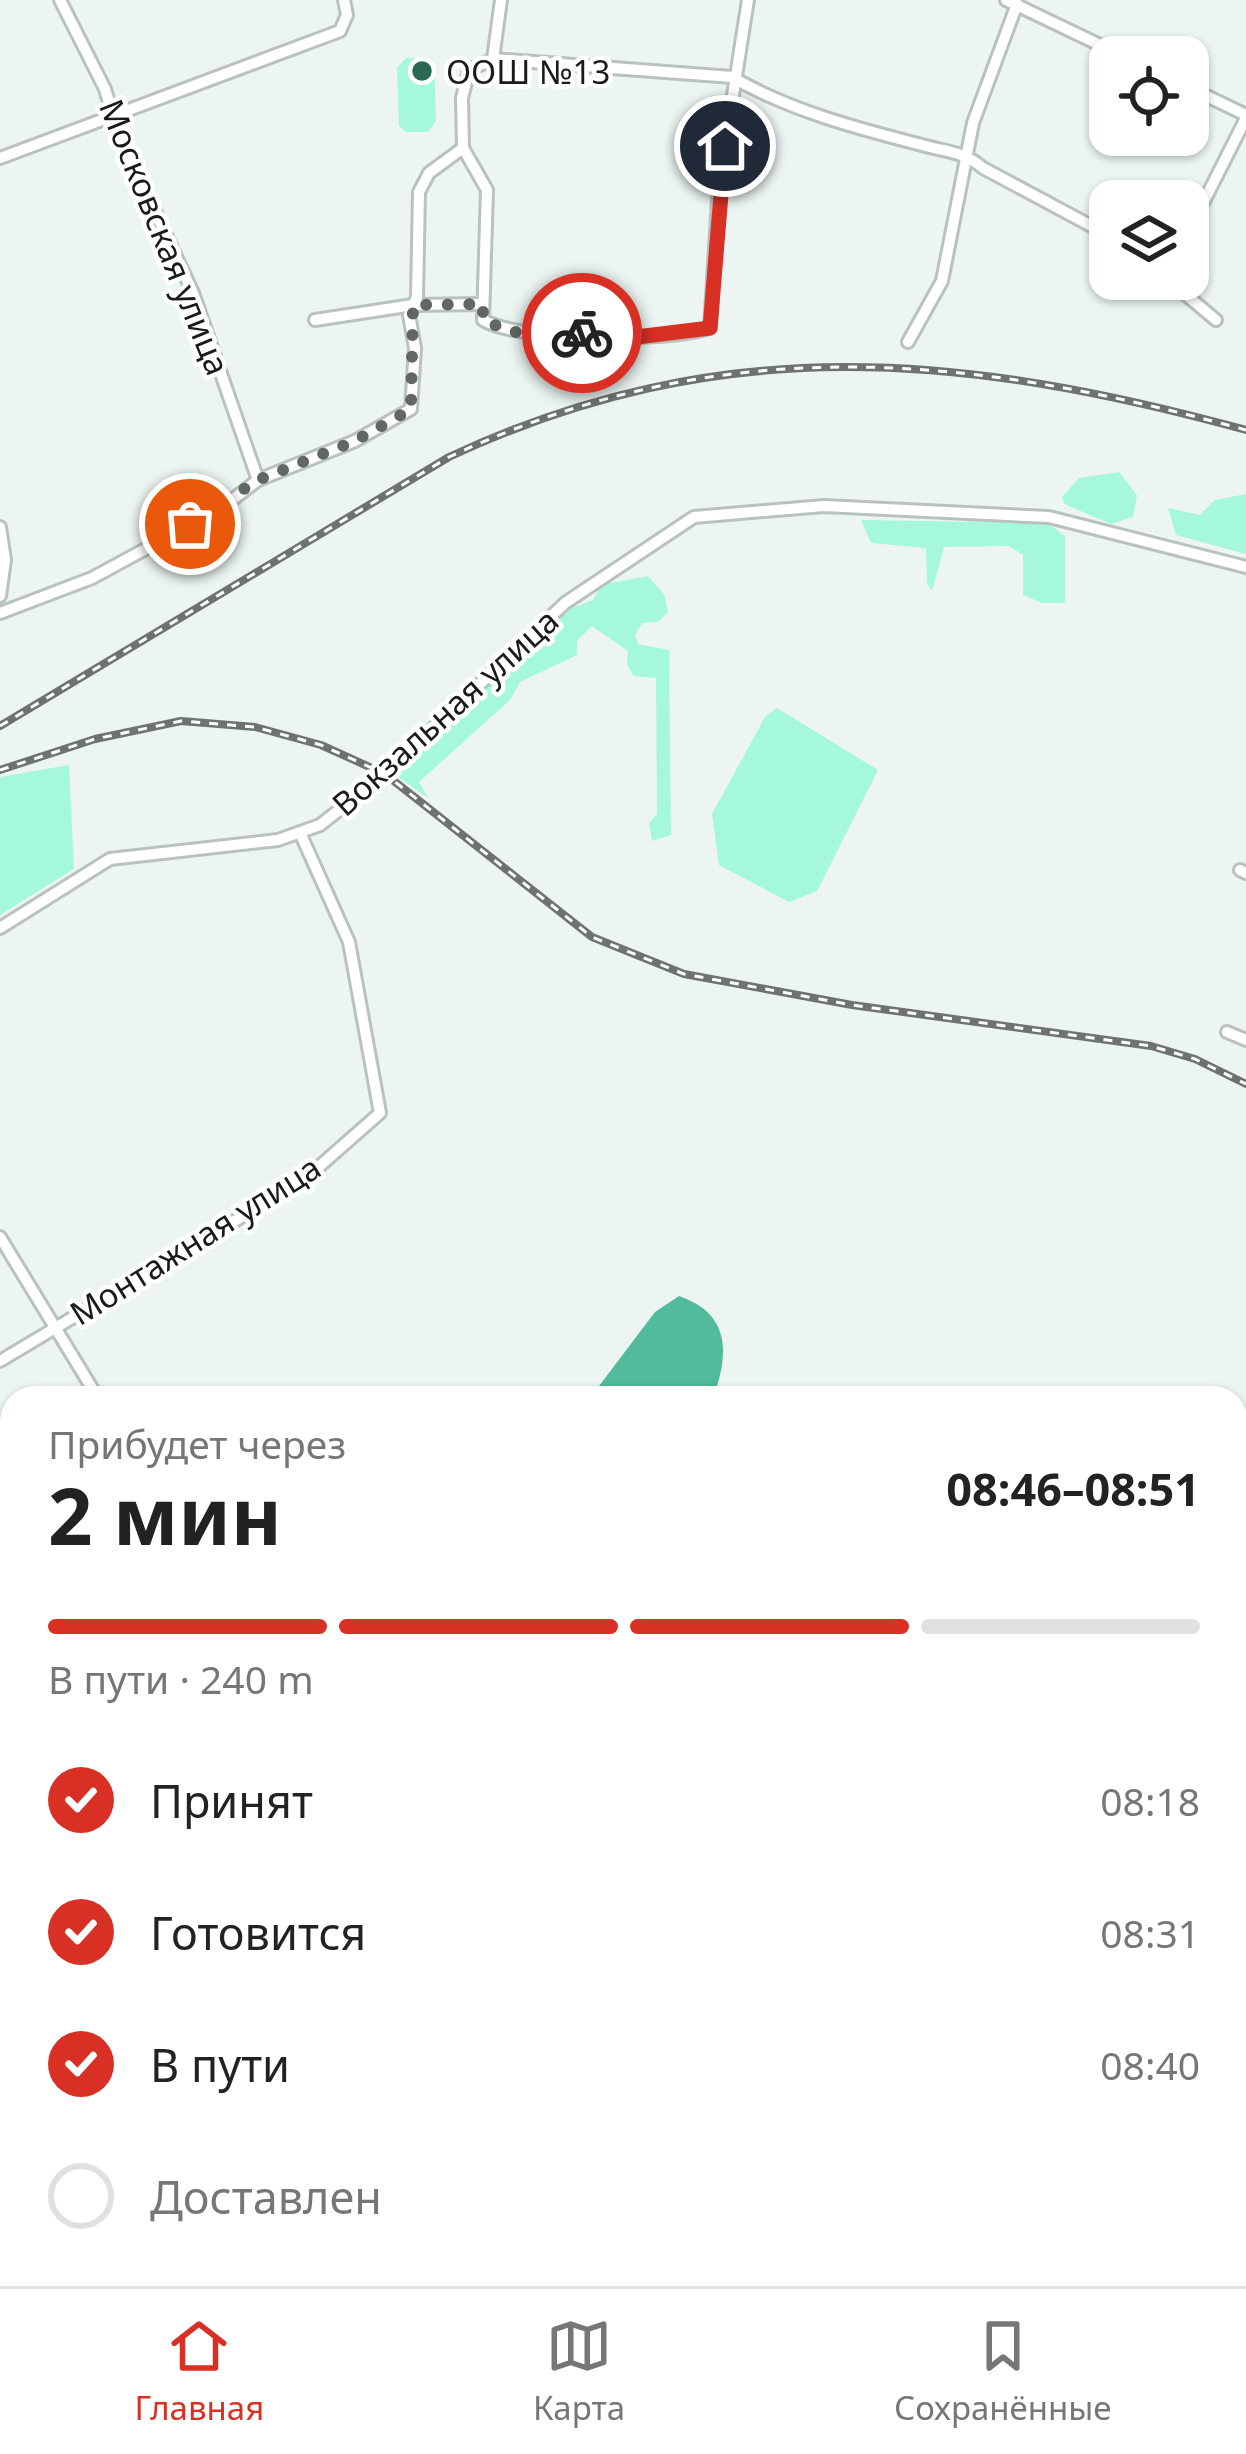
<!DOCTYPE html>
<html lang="ru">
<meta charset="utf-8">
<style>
body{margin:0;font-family:"Noto Sans",sans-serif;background:#f2f2f2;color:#222;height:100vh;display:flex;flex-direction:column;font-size:45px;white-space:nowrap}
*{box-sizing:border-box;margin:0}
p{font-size:39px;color:#767676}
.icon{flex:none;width:66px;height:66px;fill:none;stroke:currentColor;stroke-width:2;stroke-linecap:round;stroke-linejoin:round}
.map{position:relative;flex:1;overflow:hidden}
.drawer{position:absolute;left:0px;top:1386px;width:1248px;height:900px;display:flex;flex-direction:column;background:#fff;border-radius:36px 36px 0 0;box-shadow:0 3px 9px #0004}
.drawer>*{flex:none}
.fabs{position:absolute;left:1089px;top:36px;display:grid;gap:24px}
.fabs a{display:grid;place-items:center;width:120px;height:120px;border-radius:24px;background:#fff;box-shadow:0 3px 9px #0004;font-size:60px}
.pin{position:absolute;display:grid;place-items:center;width:102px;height:102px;color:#fff;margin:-51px;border:6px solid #fff;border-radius:50%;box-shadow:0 3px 12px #0007}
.courier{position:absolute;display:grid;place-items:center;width:120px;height:120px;margin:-60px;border:9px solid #d93025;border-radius:50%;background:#fff;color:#222;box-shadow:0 3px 15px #0007}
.summary em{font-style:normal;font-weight:700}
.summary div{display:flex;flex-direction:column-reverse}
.summary{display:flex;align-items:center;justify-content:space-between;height:204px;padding:0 48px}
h1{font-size:78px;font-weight:700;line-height:90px}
.bar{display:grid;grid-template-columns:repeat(4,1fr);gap:18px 12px;align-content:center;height:144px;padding:0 48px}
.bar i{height:15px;border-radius:9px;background:#e0e0e0}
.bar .active{background:#d93025}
.bar p{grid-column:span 4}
ol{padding:0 48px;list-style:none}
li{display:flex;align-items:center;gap:36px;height:132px}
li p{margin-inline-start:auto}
li .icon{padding:12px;border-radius:50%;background:#d93025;color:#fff;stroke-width:4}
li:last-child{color:#767676}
li i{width:66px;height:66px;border:6px solid #e0e0e0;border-radius:50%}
.dock{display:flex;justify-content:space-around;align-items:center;height:168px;border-top:3px solid #e0e0e0;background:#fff;font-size:33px;color:#767676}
.dock a{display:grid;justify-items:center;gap:6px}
.dock .active{color:#d93025}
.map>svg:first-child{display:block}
</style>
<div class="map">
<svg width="1246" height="2286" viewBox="0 0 1246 2286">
<rect width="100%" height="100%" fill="#ecf5f2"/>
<g fill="#a5f8dc">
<polygon points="406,58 429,58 434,64 436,121 428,132 406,132 399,126 397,68"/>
<polygon points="1119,472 1137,495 1133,517 1111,524 1064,504 1062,497 1079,478"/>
<polygon points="1246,494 1246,554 1176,535 1168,508 1200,515 1215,500"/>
<polygon points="861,520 1048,523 1065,536 1065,603 1042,603 1023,595 1023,555 1009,546 944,547 932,591 927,583 926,548 871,543"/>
<polygon points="648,576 664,594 668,612 658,622 642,623 635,635 638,644 669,650 671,835 652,841 649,823 657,814 656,678 634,676 627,665 628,651 592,626 577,641 577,655 520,682 510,700 419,782 428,798 395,775 569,609 593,600 601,585"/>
<polygon points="777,708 878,770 817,891 789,902 719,865 712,814 765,717"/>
<polygon points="69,765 74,869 0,915 0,777"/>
</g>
<path fill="#52bb9b" d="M679,1296c52,18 50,58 34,102h-123l65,-86z"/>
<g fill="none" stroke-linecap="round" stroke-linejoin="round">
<g stroke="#b9c2bf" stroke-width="16">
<g id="minor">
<polyline points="60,0 105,89 118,132 193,293 258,480"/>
<path d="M501,0l-8,59 -24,11 -7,28 1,50 24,42 -4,130c37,22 185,22 227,8l9,-144 29,-184"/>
<polyline points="1006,0 1125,57"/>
<path d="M493,59l239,18c56,33 127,52 190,68 24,7 41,6 61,23l127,68"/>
<polyline points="1188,87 1246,115"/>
<polyline points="0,158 340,31 347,15 344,0"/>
<polyline points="1188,233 1246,118"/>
<polyline points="1167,279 1216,320"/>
<polyline points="315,320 413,305 483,304"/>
<polyline points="908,342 942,281 973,123 1017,4"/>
<polyline points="0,527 5,560 0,596"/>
<polyline points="0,613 92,578 223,507 258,480 355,441 411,409 415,348 409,315 417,297 419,192 429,173 463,148"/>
<polyline points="1240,870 1246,873"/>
<polyline points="0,928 110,859 278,840 320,825 385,774 565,603 694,517 824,506 1049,517 1246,567"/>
<polyline points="1227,1032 1246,1040"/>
<polyline points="0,1237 98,1398"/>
<polyline points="0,1361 305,1179 380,1113 349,942 301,835"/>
</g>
</g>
<use href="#minor" stroke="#fff" stroke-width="10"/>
<g stroke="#6e7371" stroke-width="8">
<g id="rail">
<path d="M0,726l449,-269c272,-127 515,-104 797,-27"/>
<polyline points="0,770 95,739 181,721 255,727 321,745 385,774 592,937 684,974 852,1005 1151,1046 1195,1059 1246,1084"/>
<polyline points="1236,1677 1246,1670"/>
</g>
</g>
<use href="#rail" stroke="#fff" stroke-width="3" stroke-dasharray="9" stroke-linecap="butt"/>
</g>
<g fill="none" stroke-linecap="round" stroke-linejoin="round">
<polyline stroke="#626766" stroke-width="12" stroke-dasharray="0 21.6" points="190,524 258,480 355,441 411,409 413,305 483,304 483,320 512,332 582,333"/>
<polyline stroke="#d93025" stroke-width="15" points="582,333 612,340 710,328 725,146"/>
</g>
<circle fill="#296855" stroke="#fff" stroke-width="4.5" cx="422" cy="71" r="12"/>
<g text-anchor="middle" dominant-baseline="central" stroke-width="9" stroke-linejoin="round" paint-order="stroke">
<g font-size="33" fill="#181b1a" stroke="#fff" text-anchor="start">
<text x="446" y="71">ООШ №13</text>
</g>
<g font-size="33" fill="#181b1a" stroke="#fff">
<text transform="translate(165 237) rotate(68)">Московская улица</text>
<text transform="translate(445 712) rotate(-42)">Вокзальная улица</text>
<text transform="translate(195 1240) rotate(-32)">Монтажная улица</text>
</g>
</g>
</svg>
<div class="fabs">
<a><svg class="icon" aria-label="locate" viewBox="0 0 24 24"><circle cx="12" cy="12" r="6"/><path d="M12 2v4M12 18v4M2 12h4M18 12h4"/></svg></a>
<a><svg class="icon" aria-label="layers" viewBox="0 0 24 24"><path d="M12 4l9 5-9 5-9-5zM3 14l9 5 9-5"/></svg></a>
</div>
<div class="pin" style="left:190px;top:524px;background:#ea580c"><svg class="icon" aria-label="bag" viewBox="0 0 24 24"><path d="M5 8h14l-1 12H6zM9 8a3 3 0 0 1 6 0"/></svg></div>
<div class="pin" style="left:725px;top:146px;background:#1f2937"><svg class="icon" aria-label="home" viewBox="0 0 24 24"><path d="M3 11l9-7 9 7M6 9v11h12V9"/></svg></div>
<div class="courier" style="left:582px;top:333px"><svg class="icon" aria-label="bike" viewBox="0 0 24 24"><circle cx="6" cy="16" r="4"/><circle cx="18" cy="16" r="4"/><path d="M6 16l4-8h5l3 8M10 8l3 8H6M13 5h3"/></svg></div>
<section class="drawer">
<div class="summary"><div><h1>2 мин</h1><p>Прибудет через</p></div><em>08:46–08:51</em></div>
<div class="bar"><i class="active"></i><i class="active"></i><i class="active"></i><i></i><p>В пути · 240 m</p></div>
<ol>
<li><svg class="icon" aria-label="check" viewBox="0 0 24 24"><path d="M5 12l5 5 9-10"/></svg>Принят<p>08:18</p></li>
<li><svg class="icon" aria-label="check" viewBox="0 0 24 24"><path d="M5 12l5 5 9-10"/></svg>Готовится<p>08:31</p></li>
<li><svg class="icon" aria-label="check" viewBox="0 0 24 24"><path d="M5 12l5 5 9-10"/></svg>В пути<p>08:40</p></li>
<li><i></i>Доставлен</li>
</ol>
</section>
</div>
<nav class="dock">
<a class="active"><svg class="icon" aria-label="home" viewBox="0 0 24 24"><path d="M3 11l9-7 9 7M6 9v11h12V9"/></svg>Главная</a>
<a><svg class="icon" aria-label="map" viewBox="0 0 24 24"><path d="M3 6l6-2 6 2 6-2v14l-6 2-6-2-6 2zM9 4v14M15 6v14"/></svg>Карта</a>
<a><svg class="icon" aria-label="saved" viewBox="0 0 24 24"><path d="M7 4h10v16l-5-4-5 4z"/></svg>Сохранённые</a>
</nav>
